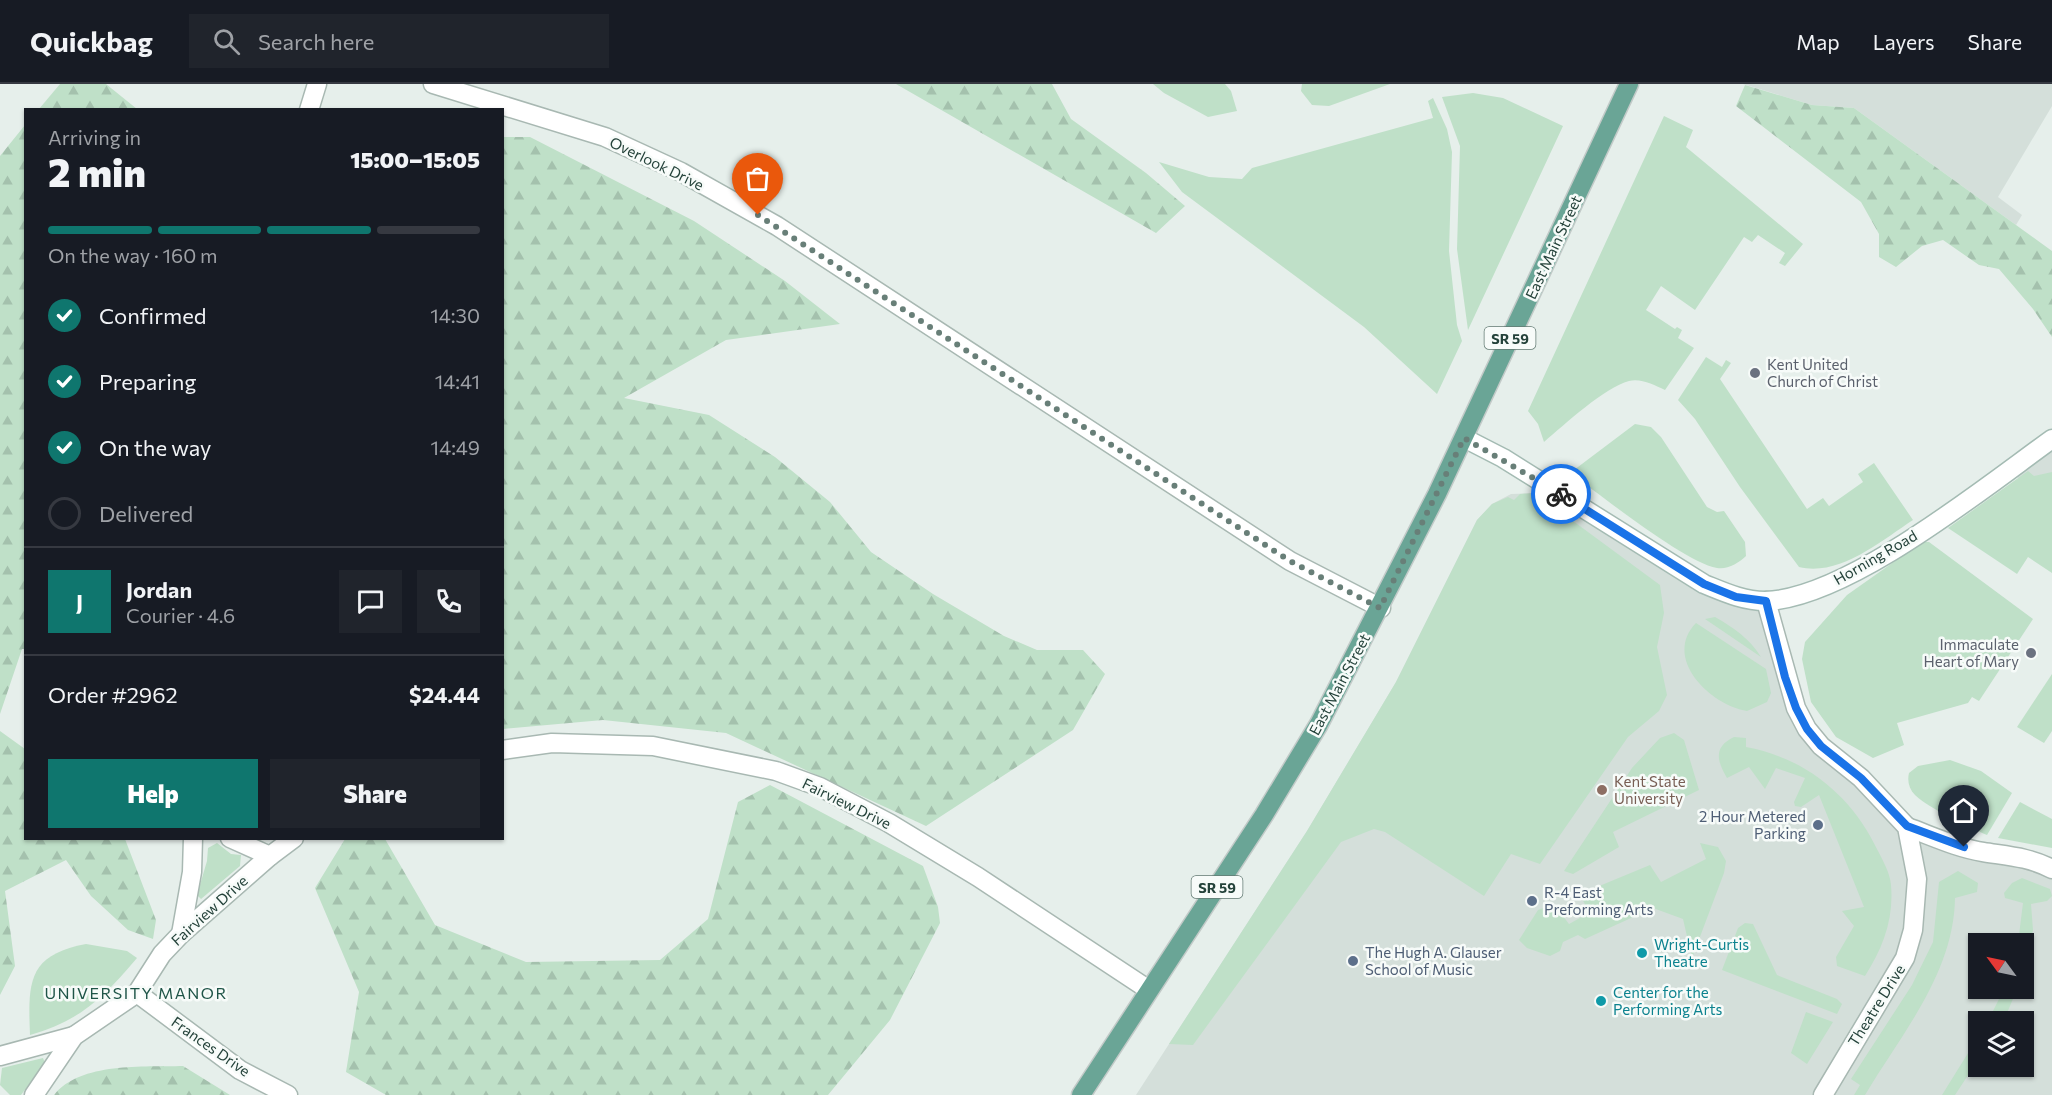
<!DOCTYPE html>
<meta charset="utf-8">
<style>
body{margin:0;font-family:Commissioner,sans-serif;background:#20242c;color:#f1f3f6;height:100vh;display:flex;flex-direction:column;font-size:22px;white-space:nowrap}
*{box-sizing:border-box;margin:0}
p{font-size:20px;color:#9ea1a6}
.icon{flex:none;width:33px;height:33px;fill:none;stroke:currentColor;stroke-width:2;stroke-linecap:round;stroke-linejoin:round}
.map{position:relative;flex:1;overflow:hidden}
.sheet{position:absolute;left:24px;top:24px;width:480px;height:732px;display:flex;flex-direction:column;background:#171b24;border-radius:0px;box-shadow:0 2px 4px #0004}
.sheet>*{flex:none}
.needle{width:39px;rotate:303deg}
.controls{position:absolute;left:1968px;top:849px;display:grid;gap:12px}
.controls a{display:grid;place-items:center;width:66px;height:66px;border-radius:0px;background:#171b24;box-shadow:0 2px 4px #0004;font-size:30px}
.pin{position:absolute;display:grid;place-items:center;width:51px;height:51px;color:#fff;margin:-62px -26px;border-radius:50% 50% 50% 0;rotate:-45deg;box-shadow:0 0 6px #0007}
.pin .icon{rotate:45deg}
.courier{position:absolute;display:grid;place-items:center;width:60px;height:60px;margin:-30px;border:4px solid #1a73e8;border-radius:50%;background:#fff;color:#222;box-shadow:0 2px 8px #0007}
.summary em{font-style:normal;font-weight:800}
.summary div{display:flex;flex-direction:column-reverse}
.summary{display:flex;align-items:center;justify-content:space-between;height:102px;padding:0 24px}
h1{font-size:39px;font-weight:800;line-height:45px}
.bar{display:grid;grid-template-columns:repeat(4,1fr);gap:9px 6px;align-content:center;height:72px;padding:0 24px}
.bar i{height:8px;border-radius:4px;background:#363941}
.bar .selected{background:#0f766e}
.bar p{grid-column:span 4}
.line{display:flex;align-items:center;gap:15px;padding:0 24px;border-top:2px solid #363941}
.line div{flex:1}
.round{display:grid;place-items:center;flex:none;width:63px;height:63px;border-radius:0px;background:#20242c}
ol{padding:0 24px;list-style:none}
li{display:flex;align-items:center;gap:18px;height:66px}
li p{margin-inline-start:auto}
li .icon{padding:6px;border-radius:50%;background:#0f766e;color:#fff;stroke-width:4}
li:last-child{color:#9ea1a6}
li i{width:33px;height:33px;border:3px solid #363941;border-radius:50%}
.button{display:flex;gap:12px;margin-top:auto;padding:12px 24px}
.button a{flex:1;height:69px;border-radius:0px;background:#0f766e;color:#fff;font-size:24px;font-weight:800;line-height:69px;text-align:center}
.button a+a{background:#20242c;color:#f1f3f6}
header{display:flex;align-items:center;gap:36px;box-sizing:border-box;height:84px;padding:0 30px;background:#171b24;border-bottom:2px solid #363941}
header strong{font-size:28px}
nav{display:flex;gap:33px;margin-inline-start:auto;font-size:21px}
.search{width:420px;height:54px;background:#20242c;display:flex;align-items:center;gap:15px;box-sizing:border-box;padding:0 21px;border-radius:0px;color:#9ea1a6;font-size:22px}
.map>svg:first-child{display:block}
</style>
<header>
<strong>Quickbag</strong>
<div class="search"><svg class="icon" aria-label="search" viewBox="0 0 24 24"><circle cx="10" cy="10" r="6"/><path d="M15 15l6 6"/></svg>Search here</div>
<nav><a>Map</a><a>Layers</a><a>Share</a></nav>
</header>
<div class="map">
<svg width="2052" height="1011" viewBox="0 0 2052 1011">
<defs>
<pattern id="forest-firs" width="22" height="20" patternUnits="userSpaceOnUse" patternTransform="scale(1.5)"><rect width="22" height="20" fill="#bfe0c8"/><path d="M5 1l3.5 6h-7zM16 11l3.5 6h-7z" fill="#a4c1ad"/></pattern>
</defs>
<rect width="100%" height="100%" fill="#e6efeb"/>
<g fill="#d4dfda" fill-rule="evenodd">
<polygon points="1743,0 2052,0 2052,22 1998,113 2022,131 2016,141 1854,24 1812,21"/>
<polygon points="2052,356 2052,423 2009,386"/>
<path d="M1540,397l155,97 71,23 30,107 111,119 145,42v226h-916l171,-264 89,-149 81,-162 15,-16 19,-10 24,-1zM1978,860h46v44h-46zM1978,938h46v44h-46z"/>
</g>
<g fill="#bfe0c8">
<polygon points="1153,0 1225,0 1231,7 1237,27 1208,33 1164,9"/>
<polygon points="1302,0 1390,0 1329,22 1312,21 1301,7"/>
<polygon points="1473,9 1503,14 1563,42 1468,246 1457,165 1460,62 1442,13"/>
<polygon points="1433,14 1447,45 1452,68 1449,167 1457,241 1462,257 1437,310 1364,243 1182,108 1159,78 1209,93 1242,95 1252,84 1433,34 1428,17"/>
<path d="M1664,32l29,14 -7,17 117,97 -18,22 -6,-3 6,-10 -27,-18 -6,7 -8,-5 -49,73 -34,-24 -15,24 29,19 2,-2 5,3 -4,8 16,10 -29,42c-11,-5 -24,-12 -36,-9 -24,6 -65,44 -85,61l-6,-18 -10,-13z"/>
<path d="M1706,273l16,10 4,-7 5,3 -11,16 87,130 16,-11 6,8 34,-24 -5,-8 16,-11 39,57c-32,21 -74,57 -114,47l-59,-80 -45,-68 -17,-19z"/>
<path d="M1635,340l16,3 10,10 46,70 10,5 7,-1 21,31 1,14c-7,7 -19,14 -29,12 -33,-6 -116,-73 -147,-95z"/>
<polygon points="2028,387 2034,392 2052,388 2052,489 2028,473 2017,490 1948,444"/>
<polygon points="1535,409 1660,501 1664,529 1657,563 1667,611 1659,627 1628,653 1540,780 1511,770 1484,812 1385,748 1374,745 1341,758 1193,961 1169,960 1307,747 1396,598 1477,436 1492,420 1508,413 1514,416 1520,410"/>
<polygon points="1922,458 1929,458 2033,535 1979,617 1972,613 1968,619 1897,639 1904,661 1873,674 1836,653 1811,618 1802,575 1805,558 1847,511"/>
<path d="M1715,533c19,11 34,21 46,40l-56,-38z"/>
<path d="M1696,539l70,46 5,24 -4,9 -20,9c-37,-6 -85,-53 -51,-88z"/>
<polygon points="2052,590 2052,647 2044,659 2017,643"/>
<polygon points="1674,649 1684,656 1699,706 1613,748 1619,763 1573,790 1564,787 1632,684 1660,654"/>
<path d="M1734,653l12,1v9c60,11 106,49 132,104 5,10 12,22 13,34 3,34 -8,63 -26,91l-28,-10 -1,-9 18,-31 -12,-15 22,-4 -45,-112 -18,12 -6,-1 -1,-4 11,-24 -29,-10 -11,21 -16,-22 -22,11c-10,-17 -14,-31 7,-41z"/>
<path d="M1950,676l31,11 31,22 -25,42c-19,-8 -57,-26 -72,-40 -6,-6 -8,-14 -6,-22l9,-7z"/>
<polygon points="2020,718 2052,735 2052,764 1998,754"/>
<polygon points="217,759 231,770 241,771 240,782 201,815 197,811 207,777 208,764"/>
<polygon points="1700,759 1718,763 1726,777 1724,789 1692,874 1683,835 1653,824 1585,855 1578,851 1563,858 1560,867 1550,872 1527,864 1519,856 1538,826 1554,820 1569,840 1589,829 1580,810 1650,781 1661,798 1706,775"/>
<path d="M1958,787l20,12 -1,9 -22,6c-1,75 -53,135 -90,197h-11l6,-10 -9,-6 61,-94 21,-43 6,-60z"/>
<polygon points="2022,794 2050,805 2052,812 2047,817 2031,820 2033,846 2024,888 2024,860 2018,859 2023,819 2005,814 2004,809 2012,799"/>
<polygon points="1745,839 1753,840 1777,891 1837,915 1842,920 1837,930 1722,886 1738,844"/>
<path d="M86,860l41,7 10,7c-33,39 -57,63 -107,77 -2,-52 -3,-80 56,-91z"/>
<polygon points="2004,905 2017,905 2005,934 2003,937 1988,937"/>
<polygon points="1806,928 1833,938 1807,980 1791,969"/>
<polygon points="1978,953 1978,976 1955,1011 1942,1011"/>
<polygon points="43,974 45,979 21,1011 10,1011 0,1001 2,984"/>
</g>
<g fill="url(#forest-firs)">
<polygon points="60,0 106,0 137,25 39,25"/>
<polygon points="896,0 1052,0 1071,35 1146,89 1185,122 1156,149"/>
<polygon points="1745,1 1812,21 1854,24 2052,167 2052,253 2033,225 1999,185 1979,181 1943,156 1922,162 1896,183 1879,173 1879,150 1861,118 1736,22"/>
<polygon points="25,41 26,565 22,565 0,630 0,72"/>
<polygon points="503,53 530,53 694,137 785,197 840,240 726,256 624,314 709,331 775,373 830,418 871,468 933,510 1004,552 1037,566 1083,566 1105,590 1073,646 926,742 726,649 603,636 503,645"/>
<polygon points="0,647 25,665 26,754 125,755 156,836 153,855 128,846 91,812 66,776 5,807 15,882 0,911"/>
<polygon points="770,701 923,782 938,823 940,839 890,936 828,1011 386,1011 346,988 359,908 315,804 345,755 385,755 435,841 526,878 660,876 708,835 738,718"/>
<path d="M183,982l47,29h-176c26,-33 90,-28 129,-29z"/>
</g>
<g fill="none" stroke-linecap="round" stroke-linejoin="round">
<g stroke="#a8b8b2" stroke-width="21">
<g id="street">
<polyline points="433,0 605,53 681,88 777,142 1290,477 1381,524"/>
<polyline points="309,26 317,0"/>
<polyline points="1766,517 1796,624 1807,645 1821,662 1861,694 1907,743 1917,795 1913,846 1905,874 1823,1011"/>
<polyline points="502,666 552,659 653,662 776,687 820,703 889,739 978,793 1149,906"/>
<path d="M1907,743c25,9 50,21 76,25 25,4 46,5 69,17"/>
<polyline points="230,754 270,772"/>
<polyline points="181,850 192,788 193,754"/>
<polyline points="137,909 240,986 288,1011"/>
<polyline points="0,972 74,952"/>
<polyline points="34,1011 74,952 137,909 162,870 181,850 270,772 294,754"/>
</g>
</g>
<g stroke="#a4bbb3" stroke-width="21">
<path id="secondary" d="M1464,354l39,20 201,126c20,8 39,17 61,17 82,-2 220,-114 287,-162"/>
</g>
<g stroke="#c2cac8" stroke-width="21">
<polyline id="primary" points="1081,1011 1264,731 1319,640 1437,410 1629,0"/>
</g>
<use href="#street" stroke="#fff" stroke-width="18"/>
<use href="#secondary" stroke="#fff" stroke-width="18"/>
<use href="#primary" stroke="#6aa596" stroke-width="18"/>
</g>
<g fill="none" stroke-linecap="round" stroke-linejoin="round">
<polyline stroke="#687f78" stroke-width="6" stroke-dasharray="0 10.8" points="758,131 1290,477 1380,524 1464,354 1561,410"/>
<polyline stroke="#1a73e8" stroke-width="8" points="1561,410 1704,500 1736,513 1766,517 1785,593 1796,624 1807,645 1821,662 1861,694 1907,742 1964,763"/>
</g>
<g fill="#6b7280" stroke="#f7fbf9" stroke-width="2">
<circle cx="1755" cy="289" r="6"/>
<circle cx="2031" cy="569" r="6"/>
</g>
<circle fill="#8d6e63" stroke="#f7fbf9" stroke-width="2" cx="1602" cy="706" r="6"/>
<g fill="#5c6f8a" stroke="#f7fbf9" stroke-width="2">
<circle cx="1818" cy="741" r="6"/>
<circle cx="1532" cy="817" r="6"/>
<circle cx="1353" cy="877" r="6"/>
</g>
<g fill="#0f9aa8" stroke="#f7fbf9" stroke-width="2">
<circle cx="1642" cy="869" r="6"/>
<circle cx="1601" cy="917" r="6"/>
</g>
<g text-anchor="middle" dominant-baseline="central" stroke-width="5" stroke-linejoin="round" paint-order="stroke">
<g fill="#f7fbf9" stroke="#637a73" stroke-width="1.5">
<rect x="1484.5" y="243" width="51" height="22" rx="4.5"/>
<rect x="1191.5" y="792" width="51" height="22" rx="4.5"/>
</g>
<g font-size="14" font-weight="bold" fill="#24423a">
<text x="1510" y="254">SR 59</text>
<text x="1217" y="803">SR 59</text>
</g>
<g font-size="15" fill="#24423a" stroke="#f7fbf9">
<text transform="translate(657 79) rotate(26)">Overlook Drive</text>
<text transform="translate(1553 163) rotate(-65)">East Main Street</text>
<text transform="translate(1875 473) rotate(-30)">Horning Road</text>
<text transform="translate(1339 600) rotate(-62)">East Main Street</text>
<text transform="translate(847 719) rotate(26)">Fairview Drive</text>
<text transform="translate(209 826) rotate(-42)">Fairview Drive</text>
<text transform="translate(1876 921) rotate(-58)">Theatre Drive</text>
<text transform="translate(211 962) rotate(35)">Frances Drive</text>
</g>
<g font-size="15" fill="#5b616d" stroke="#f7fbf9" text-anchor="start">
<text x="1767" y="280">Kent United<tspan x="1767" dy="17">Church of Christ</tspan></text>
<text x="2019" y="560" text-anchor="end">Immaculate<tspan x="2019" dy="17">Heart of Mary</tspan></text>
</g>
<g font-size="15" fill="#785e54" stroke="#f7fbf9" text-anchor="start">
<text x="1614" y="697">Kent State<tspan x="1614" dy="17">University</tspan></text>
</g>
<g font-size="15" fill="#4e5e75" stroke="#f7fbf9" text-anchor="start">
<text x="1806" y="732" text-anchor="end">2 Hour Metered<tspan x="1806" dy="17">Parking</tspan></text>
<text x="1544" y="808">R-4 East<tspan x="1544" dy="17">Preforming Arts</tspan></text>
<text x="1365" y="868">The Hugh A. Glauser<tspan x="1365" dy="17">School of Music</tspan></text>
</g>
<g font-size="15" fill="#0d838f" stroke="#f7fbf9" text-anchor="start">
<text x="1654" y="860">Wright-Curtis<tspan x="1654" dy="17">Theatre</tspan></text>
<text x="1613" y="908">Center for the<tspan x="1613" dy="17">Performing Arts</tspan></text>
</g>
<g font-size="16" letter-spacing="1.5" fill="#1f5548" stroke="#f7fbf9">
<text x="136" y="908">UNIVERSITY MANOR</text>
</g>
</g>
</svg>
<div class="controls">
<a><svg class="needle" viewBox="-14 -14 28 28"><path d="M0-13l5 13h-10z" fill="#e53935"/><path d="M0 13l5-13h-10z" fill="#9ea1a6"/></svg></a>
<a><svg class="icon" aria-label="layers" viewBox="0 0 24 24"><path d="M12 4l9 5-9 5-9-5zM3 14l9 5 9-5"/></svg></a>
</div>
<div class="pin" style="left:758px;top:131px;background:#ea580c"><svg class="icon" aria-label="bag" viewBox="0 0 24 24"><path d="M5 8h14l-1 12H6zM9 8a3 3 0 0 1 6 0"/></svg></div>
<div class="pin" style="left:1964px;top:763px;background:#1f2937"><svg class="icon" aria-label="home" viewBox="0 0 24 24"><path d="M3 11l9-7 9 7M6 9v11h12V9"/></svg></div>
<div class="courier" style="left:1561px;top:410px"><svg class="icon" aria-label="bike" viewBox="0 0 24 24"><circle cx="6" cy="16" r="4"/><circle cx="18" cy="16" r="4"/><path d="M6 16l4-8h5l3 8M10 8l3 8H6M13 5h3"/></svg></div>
<section class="sheet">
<div class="summary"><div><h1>2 min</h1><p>Arriving in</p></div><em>15:00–15:05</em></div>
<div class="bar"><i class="selected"></i><i class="selected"></i><i class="selected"></i><i></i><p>On the way · 160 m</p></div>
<ol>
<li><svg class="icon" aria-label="check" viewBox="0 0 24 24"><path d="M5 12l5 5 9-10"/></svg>Confirmed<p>14:30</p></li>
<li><svg class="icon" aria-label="check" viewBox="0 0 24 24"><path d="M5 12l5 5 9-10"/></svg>Preparing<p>14:41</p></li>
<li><svg class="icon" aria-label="check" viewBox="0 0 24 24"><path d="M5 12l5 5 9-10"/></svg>On the way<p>14:49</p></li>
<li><i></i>Delivered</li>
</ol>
<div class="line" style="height:108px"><b class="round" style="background:#0f766e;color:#fff">J</b><div><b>Jordan</b><p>Courier · 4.6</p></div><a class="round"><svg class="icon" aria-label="chat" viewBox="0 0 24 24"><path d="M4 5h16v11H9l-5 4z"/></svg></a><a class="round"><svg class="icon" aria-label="phone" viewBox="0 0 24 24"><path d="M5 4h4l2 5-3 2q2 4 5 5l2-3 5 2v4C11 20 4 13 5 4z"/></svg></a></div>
<div class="line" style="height:78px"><div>Order #2962</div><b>$24.44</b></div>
<div class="button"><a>Help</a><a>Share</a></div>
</section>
</div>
